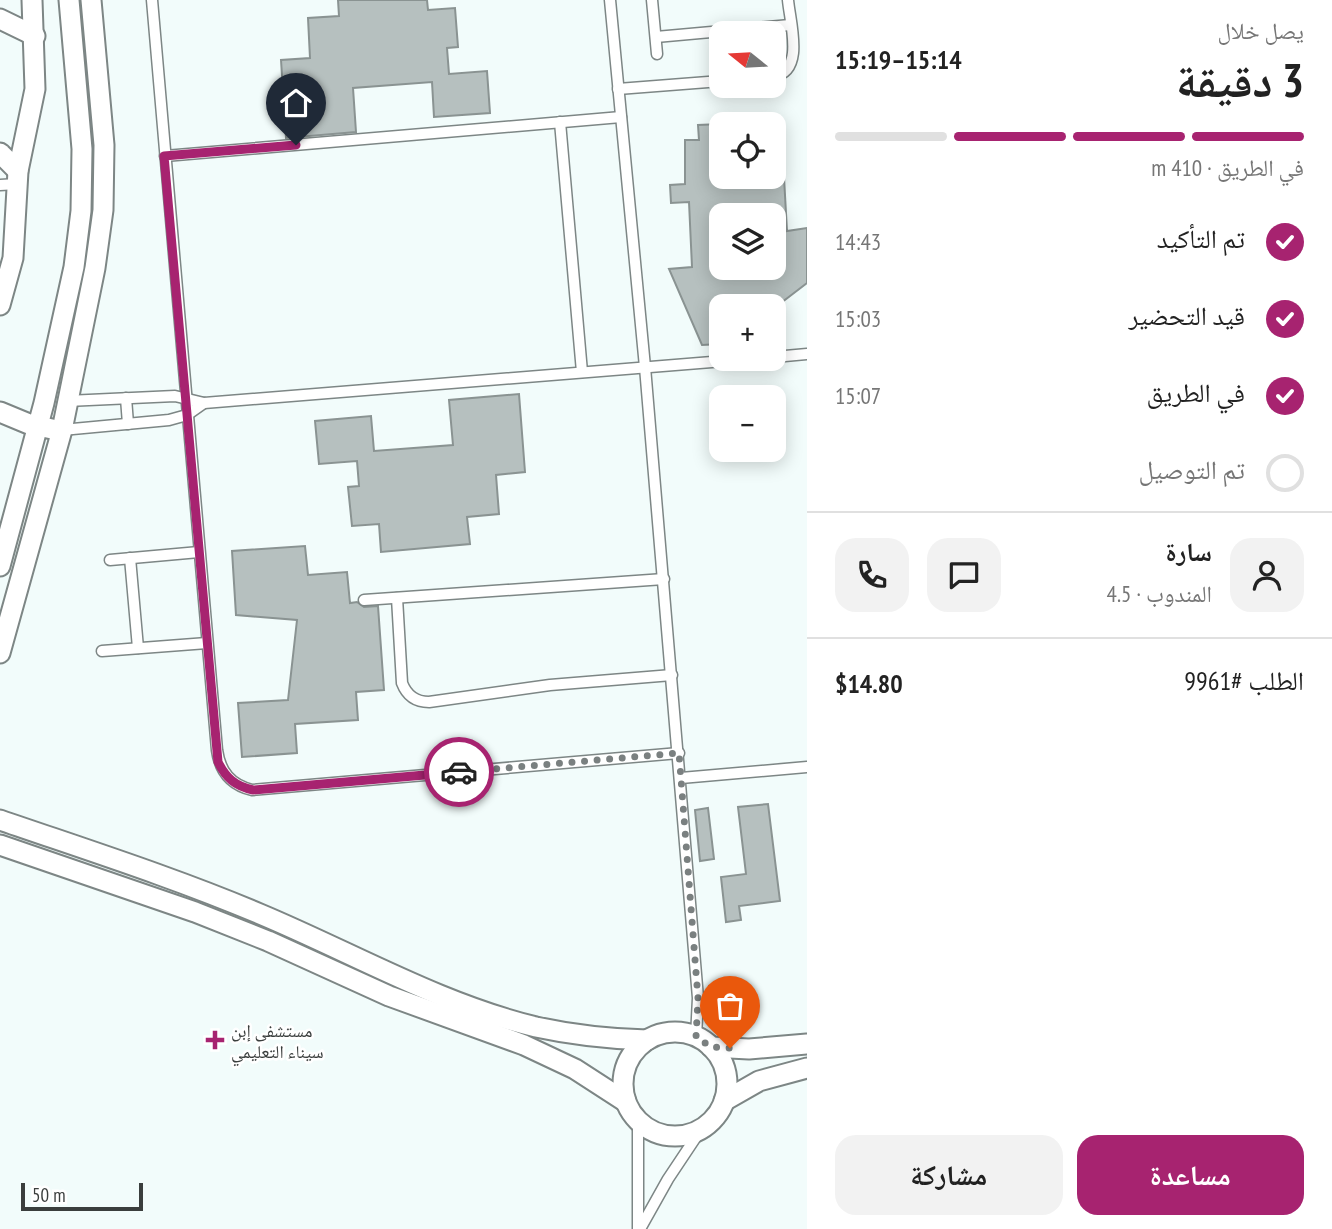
<!DOCTYPE html>
<html lang="ar">
<meta charset="utf-8">
<style>
body{margin:0;font-family:"PT Sans Narrow","Noto Naskh Arabic",sans-serif;background:#f2f2f2;color:#222;direction:rtl;height:100vh;display:flex;flex-direction:column;font-size:26px;white-space:nowrap}
*{box-sizing:border-box;margin:0}
p{font-size:23px;color:#767676}
.icon{flex:none;width:38px;height:38px;fill:none;stroke:currentColor;stroke-width:2;stroke-linecap:round;stroke-linejoin:round}
.map{position:relative;flex:1;overflow:hidden;direction:ltr}
.sheet{display:flex;flex-direction:column;background:#fff;width:525px}
.sheet>*{flex:none}
.needle{width:46px;rotate:288deg}
.fabs{position:absolute;left:709px;top:21px;display:grid;gap:14px}
.fabs a{display:grid;place-items:center;width:77px;height:77px;border-radius:14px;background:#fff;box-shadow:0 4px 18px #0003;font-size:35px}
.scale{position:absolute;left:21px;bottom:18px;width:122px;box-sizing:border-box;padding-left:7px;border:4px solid #3a3e3d;border-top:0;font-size:19px;line-height:24px;white-space:nowrap;color:#3a3e3d;-webkit-text-stroke:5px #fff;paint-order:stroke}
.pin{position:absolute;display:grid;place-items:center;width:60px;height:60px;color:#fff;margin:-72px -30px;border-radius:50% 50% 50% 0;rotate:-45deg;box-shadow:0 0 7px #0007}
.pin .icon{rotate:45deg}
.courier{position:absolute;display:grid;place-items:center;width:70px;height:70px;margin:-35px;border:5px solid #a72370;border-radius:50%;background:#fff;color:#222;box-shadow:0 2px 9px #0007}
.headline em{font-style:normal;font-weight:700}
.headline div{display:flex;flex-direction:column-reverse}
.headline{display:flex;align-items:center;justify-content:space-between;height:119px;padding:0 28px}
h1{font-size:46px;font-weight:700;line-height:52px}
.bar{display:grid;grid-template-columns:repeat(4,1fr);gap:10px 7px;align-content:center;height:84px;padding:0 28px}
.bar i{height:9px;border-radius:5px;background:#e0e0e0}
.bar .on{background:#a72370}
.bar p{grid-column:span 4}
.line{display:flex;align-items:center;gap:18px;padding:0 28px;border-top:2px solid #e0e0e0}
.line div{flex:1}
.round{display:grid;place-items:center;flex:none;width:74px;height:74px;border-radius:21px;background:#f2f2f2}
ol{padding:0 28px;list-style:none}
li{display:flex;align-items:center;gap:21px;height:77px}
li p{margin-inline-start:auto}
li .icon{padding:7px;border-radius:50%;background:#a72370;color:#fff;stroke-width:4}
li:last-child{color:#767676}
li i{width:38px;height:38px;border:4px solid #e0e0e0;border-radius:50%}
.action{display:flex;gap:14px;margin-top:auto;padding:14px 28px}
.action a{flex:1;height:80px;border-radius:21px;background:#a72370;color:#fff;font-size:28px;font-weight:700;line-height:80px;text-align:center}
.action a+a{background:#f2f2f2;color:#222}
main{display:flex;flex:1;min-height:0}
.map>svg:first-child{display:block}
</style>
<main>
<section class="sheet">
<div class="headline"><div><h1>3 دقيقة</h1><p>يصل خلال</p></div><em>15:14–15:19</em></div>
<div class="bar"><i class="on"></i><i class="on"></i><i class="on"></i><i></i><p>في الطريق · 410 m</p></div>
<ol>
<li><svg class="icon" aria-label="check" viewBox="0 0 24 24"><path d="M5 12l5 5 9-10"/></svg>تم التأكيد<p>14:43</p></li>
<li><svg class="icon" aria-label="check" viewBox="0 0 24 24"><path d="M5 12l5 5 9-10"/></svg>قيد التحضير<p>15:03</p></li>
<li><svg class="icon" aria-label="check" viewBox="0 0 24 24"><path d="M5 12l5 5 9-10"/></svg>في الطريق<p>15:07</p></li>
<li><i></i>تم التوصيل</li>
</ol>
<div class="line" style="height:126px"><a class="round"><svg class="icon" aria-label="person" viewBox="0 0 24 24"><circle cx="12" cy="8" r="4"/><path d="M4 21q1-7 8-7t8 7"/></svg></a><div><b>سارة</b><p>المندوب · 4.5</p></div><a class="round"><svg class="icon" aria-label="chat" viewBox="0 0 24 24"><path d="M4 5h16v11H9l-5 4z"/></svg></a><a class="round"><svg class="icon" aria-label="phone" viewBox="0 0 24 24"><path d="M5 4h4l2 5-3 2q2 4 5 5l2-3 5 2v4C11 20 4 13 5 4z"/></svg></a></div>
<div class="line" style="height:91px"><div>الطلب #9961</div><b>$14.80</b></div>
<div class="action"><a>مساعدة</a><a>مشاركة</a></div>
</section>
<div class="map">
<svg width="807" height="1229" viewBox="0 0 807 1229">
<rect width="100%" height="100%" fill="#f2fcfb"/>
<g fill="#b6c0bf" stroke="#8a9392" stroke-width="2" fill-rule="evenodd">
<polygon points="338,0 427,0 428,10 455,8 458,47 447,48 449,74 487,71 490,113 434,117 432,82 353,88 356,132 286,138 281,60 310,58 308,18 339,16"/>
<path d="M721,124v53h63l3,54 20,-3v55l-30,23h-56v38l-19,1 -33,-76 23,-2 -3,-65 -18,1 -1,-18 15,-1v-44h14l-1,-15zM721,215h53v53h-53z"/>
<polygon points="519,394 525,472 496,475 499,514 467,517 470,544 381,552 379,524 352,526 348,487 359,486 357,461 319,464 315,421 371,416 374,451 453,445 449,400"/>
<polygon points="305,546 308,575 347,572 350,603 357,602 364,607 378,606 384,690 356,692 358,720 295,724 297,753 242,757 238,703 288,700 297,620 236,615 232,551"/>
<polygon points="768,804 780,901 739,906 741,920 726,922 721,877 746,874 738,807"/>
<polygon points="708,808 714,859 700,861 695,810"/>
<polygon points="723,985 725,1000 710,1001 709,986"/>
</g>
<g fill="none" stroke-linecap="round" stroke-linejoin="round">
<g stroke="#7d8685" stroke-width="13">
<g id="lane">
<path d="M152,0l65,750c3,22 14,35 35,40l427,-37"/>
<polyline points="610,0 645,367 698,998 696,1037"/>
<polyline points="652,0 657,54"/>
<polyline points="656,37 790,25"/>
<path d="M774,76c31,-5 16,-53 14,-76"/>
<polyline points="618,89 721,81"/>
<polyline points="560,122 582,372"/>
<polyline points="165,156 621,117"/>
<polyline points="0,185 17,184"/>
<polyline points="774,357 807,354"/>
<polyline points="126,398 128,424"/>
<polyline points="67,401 175,396 204,403 749,359"/>
<polyline points="62,430 169,420 187,415 204,403"/>
<polyline points="130,558 138,648"/>
<polyline points="110,560 199,552"/>
<path d="M397,598l5,85c5,13 14,19 27,19l121,-17 122,-10"/>
<polyline points="364,600 664,579"/>
<polyline points="102,651 207,643"/>
<polyline points="681,778 807,767"/>
<polyline points="638,1229 638,1121"/>
<polyline points="640,1229 668,1179 702,1128"/>
</g>
</g>
<g stroke="#7d8685" stroke-width="23">
<g id="street">
<polyline points="0,19 35,36"/>
<polyline points="0,153 18,171"/>
<polyline points="0,305 13,258 18,171 35,89 32,0"/>
<polyline points="0,412 29,424 52,429"/>
<polyline points="0,566 44,403 74,267 81,211 82,149 69,0"/>
<polyline points="0,653 62,430 95,268 103,210 104,145 91,0"/>
<path d="M0,820c87,30 175,58 260,94 91,38 180,90 276,113 37,8 73,12 111,13"/>
<polyline points="0,845 195,912 268,941 389,996 524,1045 575,1069 626,1102"/>
<circle cx="675" cy="1084" r="52"/>
<polyline points="711,1047 749,1049 807,1044"/>
<polyline points="724,1101 759,1081 807,1068"/>
</g>
</g>
<use href="#lane" stroke="#fff" stroke-width="10"/>
<use href="#street" stroke="#fff" stroke-width="19"/>
</g>
<g fill="none" stroke-linecap="round" stroke-linejoin="round">
<polyline stroke="#7a8080" stroke-width="7" stroke-dasharray="0 12.6" points="459,772 679,753 698,998 696,1037 711,1047 730,1048"/>
<path stroke="#a72370" stroke-width="9" d="M296,145l-132,11 54,606c8,16 17,24 35,28l206,-18"/>
</g>
<path fill="#a72370" stroke="#fff" stroke-width="2.5" d="M211.5 1029.5h7v7h7v7h-7v7h-7v-7h-7v-7h7z"/>
<g text-anchor="middle" dominant-baseline="central" stroke-width="5" stroke-linejoin="round" paint-order="stroke">
<g font-size="18" fill="#3a3e3d" stroke="#fff" text-anchor="start">
<text x="231" y="1030">مستشفى إبن<tspan x="231" dy="21">سيناء التعليمي</tspan></text>
</g>
</g>
</svg>
<div class="fabs">
<a><svg class="needle" viewBox="-14 -14 28 28"><path d="M0-13l5 13h-10z" fill="#e53935"/><path d="M0 13l5-13h-10z" fill="#767676"/></svg></a>
<a><svg class="icon" aria-label="locate" viewBox="0 0 24 24"><circle cx="12" cy="12" r="6"/><path d="M12 2v4M12 18v4M2 12h4M18 12h4"/></svg></a>
<a><svg class="icon" aria-label="layers" viewBox="0 0 24 24"><path d="M12 4l9 5-9 5-9-5zM3 14l9 5 9-5"/></svg></a>
<a>+</a>
<a>−</a>
</div>
<div class="scale">50 m</div>
<div class="pin" style="left:730px;top:1048px;background:#ea580c"><svg class="icon" aria-label="bag" viewBox="0 0 24 24"><path d="M5 8h14l-1 12H6zM9 8a3 3 0 0 1 6 0"/></svg></div>
<div class="pin" style="left:296px;top:145px;background:#1f2937"><svg class="icon" aria-label="home" viewBox="0 0 24 24"><path d="M3 11l9-7 9 7M6 9v11h12V9"/></svg></div>
<div class="courier" style="left:459px;top:772px"><svg class="icon" aria-label="car" viewBox="0 0 24 24"><path d="M5 17H2v-5l4-1 3-4h7l3 4 3 1v5h-3M9 17h6M6 11h13"/><circle cx="7" cy="17" r="2"/><circle cx="17" cy="17" r="2"/></svg></div>
</div>
</main>
